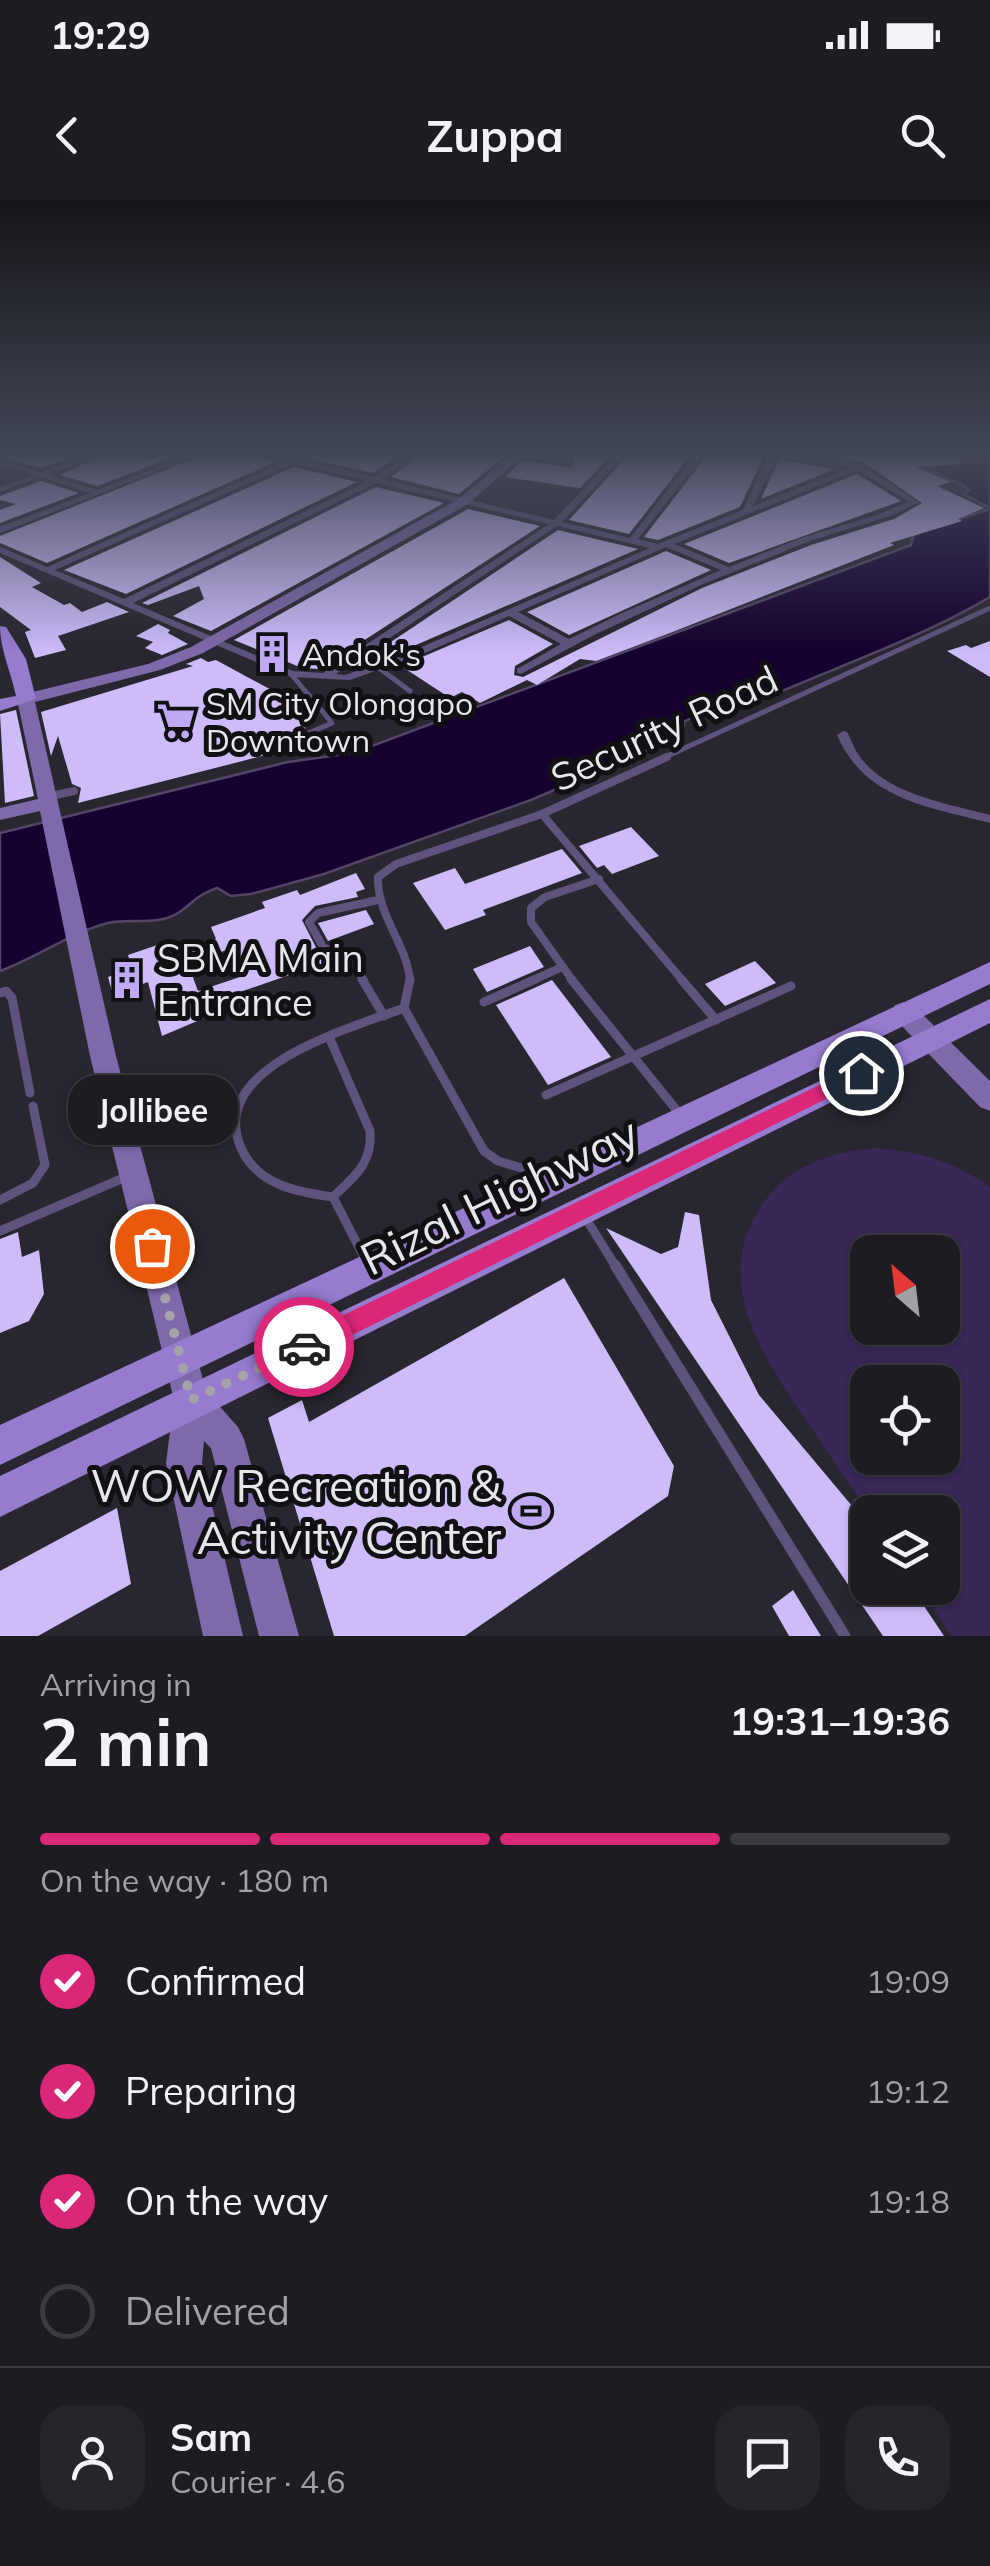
<!DOCTYPE html>
<meta charset="utf-8">
<style>
body{margin:0;font-family:Mulish,sans-serif;background:#26252a;color:#f1f3f6;height:100vh;display:flex;flex-direction:column;font-size:38px;white-space:nowrap}
*{box-sizing:border-box;margin:0}
p{font-size:32px;color:#a1a1a5}
.icon{flex:none;width:55px;height:55px;fill:none;stroke:currentColor;stroke-width:2;stroke-linecap:round;stroke-linejoin:round}
.map{position:relative;height:1436px;overflow:hidden}
.sheet{display:flex;flex-direction:column;background:#1e1c22;flex:1}
.sheet>*{flex:none}
.needle{width:65px;rotate:332deg}
.fabs{position:absolute;left:850px;top:1035px;display:grid;gap:20px}
.fabs a{display:grid;place-items:center;width:110px;height:110px;border-radius:20px;background:#1e1c22;box-shadow:0 2px 8px #0004,0 0 0 2px #3c3a40;font-size:50px}
.pin{position:absolute;display:grid;place-items:center;width:85px;height:85px;color:#fff;margin:-42px;border:5px solid #fff;border-radius:50%;box-shadow:0 2px 10px #0007}
.courier{position:absolute;display:grid;place-items:center;width:100px;height:100px;margin:-50px;border:8px solid #db2777;border-radius:50%;background:#fff;color:#222;box-shadow:0 2px 12px #0007}
.bubble{position:absolute;height:70px;border-radius:30px;background:#1e1c22;box-shadow:0 2px 8px #0004,0 0 0 2px #3c3a40;font-size:32px;font-weight:700;line-height:70px;text-align:center}
.head em{font-style:normal;font-weight:700}
.head div{display:flex;flex-direction:column-reverse}
.head{display:flex;align-items:center;justify-content:space-between;height:170px;padding:0 40px}
h1{font-size:65px;font-weight:700;line-height:75px}
.bar{display:grid;grid-template-columns:repeat(4,1fr);gap:15px 10px;align-content:center;height:120px;padding:0 40px}
.bar i{height:12px;border-radius:8px;background:#3c3a40}
.bar .selected{background:#db2777}
.bar p{grid-column:span 4}
.line{display:flex;align-items:center;gap:25px;padding:0 40px;border-top:2px solid #3c3a40}
.line div{flex:1}
.round{display:grid;place-items:center;flex:none;width:105px;height:105px;border-radius:30px;background:#26252a}
ol{padding:0 40px;list-style:none}
li{display:flex;align-items:center;gap:30px;height:110px}
li p{margin-inline-start:auto}
li .icon{padding:10px;border-radius:50%;background:#db2777;color:#fff;stroke-width:4}
li:last-child{color:#a1a1a5}
li i{width:55px;height:55px;border:5px solid #3c3a40;border-radius:50%}
.status{display:flex;justify-content:space-between;align-items:center;height:70px;padding:0 50px;background:#1e1c22;direction:ltr}
.status svg{height:28px;fill:currentColor}
header{display:flex;justify-content:space-between;align-items:center;height:130px;padding:0 40px;background:#1e1c22;font-size:45px;font-weight:700}
.map>svg:first-child{display:block}
</style>
<div class="status"><b>19:29</b><svg viewBox="0 0 49 12"><path d="M0 12V9h3v3zM5 12V6h3v6zM10 12V3h3v9zM15 12V0h3v12zM26 1h20v11H26zM47 4h2v5h-2z"/></svg></div>
<header><svg class="icon" aria-label="back" viewBox="0 0 24 24"><path d="M15 5l-7 7 7 7"/></svg>Zuppa<svg class="icon" aria-label="search" viewBox="0 0 24 24"><circle cx="10" cy="10" r="6"/><path d="M15 15l6 6"/></svg></header>
<div class="map">
<svg width="990" height="1436" viewBox="0 0 990 1436">
<rect width="100%" height="100%" fill="#28262e"/>
<path fill="#382757" fill-rule="evenodd" d="M875,948c42,3 80,14 115,39v449h-38l-33,-48h23v-76h-74c-22,-32 -43,-64 -65,-96 -42,-62 -92,-137 -41,-211 26,-39 68,-53 113,-57zM942,1052v76h-74v-76zM942,1182v76h-74v-76z"/>
<g fill="#15002f" stroke="#544567" stroke-width="2.5">
<path d="M921,253h69v55l-26,-14 5,-4c-14,-13 -28,-9 -40,-23l5,-1z"/>
<path d="M990,309v88c-73,43 -155,70 -231,104 -24,10 -50,8 -74,20l-3,13 -23,11 -128,55 -207,74 -73,20 -20,2 -14,-8c-24,9 -22,14 -39,25 -20,13 -48,5 -70,10 -39,10 -71,35 -108,48v-138l288,-71 65,-9 558,-208 3,-11z"/>
</g>
<g fill="#cdbbfa" fill-rule="evenodd">
<polygon points="0,253 84,253 41,268 0,257"/>
<polygon points="108,253 140,253 141,260 184,253 97,286 60,275"/>
<polygon points="208,253 238,253 275,262 47,363 0,343 0,336"/>
<polygon points="322,253 347,254 403,253 373,273 311,259"/>
<polygon points="422,253 508,253 459,294 391,277"/>
<polygon points="548,253 613,253 580,288 505,277 523,260 569,268 575,264 572,257"/>
<polygon points="630,253 692,253 629,334 569,320"/>
<polygon points="709,253 765,253 740,307 658,340 644,337"/>
<polygon points="807,253 959,253 960,264 916,267 951,282 937,286 984,308 958,319 962,321 890,343 894,345 670,433 596,461 580,459 537,485 527,480 480,503 462,492 450,498 401,466 509,420 553,444 515,466 514,475 523,477 702,388 811,345 894,319 922,303 863,262"/>
<polygon points="779,260 835,269 761,299"/>
<polygon points="294,267 357,282 126,394 64,370"/>
<polygon points="857,274 901,301 729,363 684,344"/>
<polygon points="41,281 79,293 0,323 0,310 16,304 0,300 0,296"/>
<polygon points="376,287 444,303 211,431 173,416 204,399 199,386 148,405 142,403"/>
<polygon points="468,309 540,326 320,469 302,468 234,440"/>
<polygon points="558,330 638,349 409,448 370,462 364,460"/>
<polygon points="666,351 711,370 569,435 527,412"/>
<polygon points="0,357 41,383 32,387 64,405 70,403 82,412 107,402 129,412 58,436 66,450 35,458 25,432 31,430 0,407"/>
<polygon points="158,424 170,430 168,433 188,444 162,455 145,448 153,442 136,436"/>
<polygon points="990,441 990,477 947,451 966,445 971,448"/>
<polygon points="201,458 208,462 216,460 275,492 305,528 305,537 317,542 78,603 81,588 72,584 58,536 51,556 41,512 193,466 186,464"/>
<polygon points="16,510 34,596 5,603 0,514"/>
<polygon points="631,627 659,656 612,674 604,665 597,668 579,646"/>
<polygon points="562,649 582,673 483,710 486,715 445,730 413,683 455,668 465,684"/>
<path d="M356,673l9,16 -9,3 2,5 -43,9 -13,14 22,43 -87,30 5,9 -80,34 -14,-54 -35,13 -5,-18 24,-9 -4,-13 44,-15 6,12 38,-13 -5,-12 54,-19 -3,-6 35,-12 3,5zM232,748l11,28 -45,15 -10,-27z"/>
<polygon points="366,710 374,724 328,741 318,723"/>
<polygon points="530,746 544,767 487,792 473,769"/>
<polygon points="755,761 776,783 725,806 705,784"/>
<polygon points="552,780 611,857 548,885 496,805"/>
<polygon points="685,1012 699,1015 711,1100 759,1195 868,1325 868,1388 912,1388 944,1436 883,1436 606,1028 661,1054 678,1047"/>
<polygon points="18,1032 22,1057 39,1050 44,1094 29,1121 0,1133 0,1039"/>
<polygon points="564,1078 674,1266 668,1296 465,1436 334,1436 268,1218 302,1200 309,1222"/>
<polygon points="117,1308 131,1384 38,1436 0,1436 0,1371"/>
<polygon points="793,1390 821,1436 789,1436 772,1406"/>
</g>
<g fill="none" stroke-linecap="round" stroke-linejoin="round">
<polyline stroke="#5f527c" stroke-width="4" points="520,254 570,262"/>
<g stroke="#5f527c" stroke-width="5">
<polyline points="379,468 410,491"/>
<polyline points="291,474 332,523 309,533"/>
<polyline points="661,559 990,408"/>
</g>
<g stroke="#5f527c" stroke-width="8">
<polyline points="47,597 74,591"/>
<polyline points="542,614 683,781"/>
<polyline points="364,781 353,762 323,747 309,722 318,713 378,700"/>
<path d="M410,781c-3,-38 -33,-64 -32,-104l18,-13 146,-50 125,-57"/>
<polyline points="531,781 562,767"/>
<polyline points="573,781 531,722 531,708 545,697 599,679"/>
</g>
<g stroke="#5f527c" stroke-width="9">
<polyline points="362,779 384,816"/>
<polyline points="571,779 682,917"/>
<polyline points="681,779 716,820"/>
<polyline points="0,793 6,791 12,798 30,893"/>
<polyline points="484,802 536,779"/>
<polyline points="404,808 484,951 498,961 548,976"/>
<path d="M330,839l40,92c3,32 -16,46 -37,66"/>
<polyline points="546,895 791,786"/>
<polyline points="0,1000 33,983 45,965 33,906"/>
<polyline points="585,1017 616,1067"/>
<polyline points="0,1031 128,976"/>
<path d="M367,1063l-34,-66c-36,-5 -76,-12 -92,-49 -35,-81 108,-119 163,-140l6,-29"/>
</g>
<polyline stroke="#5f527c" stroke-width="11" points="615,1065 845,1436"/>
<g fill="#5f527c" fill-rule="evenodd">
<polygon points="94,253 104,253 49,275 97,290 194,253 204,253 0,333 0,327 90,293 41,277 0,292 0,287 33,275 0,264 0,260 41,272"/>
<path d="M257,253c11,0 22,4 33,5 8,0 15,-5 24,-5l-14,7 74,17 35,-24h9l-36,26 172,41 64,-67h8l-64,69 68,16 67,-85h8l-67,86 20,5 85,-34 26,-57h16l76,12 58,37 -26,13 -83,26 -109,44 -107,50 -73,39 -4,-1v-4l44,-25 -52,-28 -91,40 -68,24 -59,-3 -291,-124v-6l47,20 239,-106zM777,256l72,12 -96,38zM294,263l74,18 -244,118 -69,-29zM857,270l52,32 -35,14 -70,21 -75,30 -55,-23zM376,283l173,41 -226,149 -30,-2 -160,-68zM557,326l93,22 -240,104 -65,23 -9,-1zM666,347l55,23 -99,43 -53,26 -51,-27z"/>
<path d="M843,531l4,1c4,7 7,16 11,22 27,41 89,49 132,61v8c-61,-16 -125,-23 -153,-88z"/>
</g>
<g fill="#7e69ab" fill-rule="evenodd">
<polygon points="514,253 526,253 468,304 203,453 160,470 35,502 116,856 206,1191 238,1227 244,1239 299,1436 259,1436 211,1248 204,1241 202,1263 243,1436 203,1436 166,1263 174,1200 90,856 40,611 0,620 0,608 38,599 17,499 20,495 148,464 191,447 460,298"/>
<polygon points="904,802 913,805 990,881 990,911 980,907 895,819 892,812 895,805"/>
</g>
<g fill="#967bcf" fill-rule="evenodd">
<path d="M0,426l6,1 20,32 10,40 -36,12v-12l16,-3c-5,-24 -16,-46 -16,-70z"/>
<polygon points="990,762 990,784 0,1265 0,1225"/>
<polygon points="990,799 990,823 0,1317 0,1276"/>
</g>
</g>
<linearGradient id="sky" x2="0" y2="1"><stop stop-color="#161519"/><stop offset="0.56" stop-color="#424757"/><stop offset="1" stop-color="#424757" stop-opacity="0"/></linearGradient>
<rect width="990" height="454" fill="url(#sky)"/>
<polygon fill="#db2777" points="861,865 871,873 868,878 312,1155 304,1159 296,1155 292,1147 296,1138"/>
<g fill="none" stroke-linecap="round" stroke-linejoin="round">
<polyline stroke="#a5a3a9" stroke-width="10" stroke-dasharray="0 18" points="152,1046 191,1200 304,1147"/>
</g>
<defs>
<g id="building-bare" transform="scale(3)"><path d="M-4-6H4V6H1V3H-1V6H-4ZM-2.5-4.3h1.7v1.8h-1.7ZM.8-4.3h1.7v1.8H.8ZM-2.5-1h1.7V.8h-1.7ZM.8-1h1.7V.8H.8Z" fill="#bfa9f4" stroke="#111013" stroke-width="2.5" paint-order="stroke"/></g>
<g id="supermarket-bare" transform="scale(3)"><path d="M-6-5.5h2.5l.6 2H6L4.5 2H-2.5L-4.4-4H-6ZM-1.5 3.2a1.3 1.3 0 1 0 .1 0ZM3 3.2a1.3 1.3 0 1 0 .1 0Z" fill="#bfa9f4" stroke="#111013" stroke-width="2.5" paint-order="stroke"/></g>
<g id="stadium-bare" transform="scale(3)"><path d="M0-5a6.5 5 0 1 0 0 10a6.5 5 0 1 0 0-10ZM-3.5-1.8h7v3.6h-7Z" fill="#bfa9f4" stroke="#111013" stroke-width="2.5" paint-order="stroke"/></g>
</defs>
<g fill-rule="evenodd">
<use href="#building-bare" x="272" y="454"/>
<use href="#supermarket-bare" x="176" y="521"/>
<use href="#building-bare" x="127" y="780"/>
<use href="#stadium-bare" x="531" y="1311"/>
</g>
<g text-anchor="middle" dominant-baseline="central" stroke-width="10" stroke-linejoin="round" paint-order="stroke">
<g font-size="32" fill="#e8e6eb" stroke="#111013" text-anchor="start">
<text x="302" y="454">Andok's</text>
<text x="206" y="503">SM City Olongapo<tspan x="206" dy="37">Downtown</tspan></text>
</g>
<g font-size="38" fill="#e8e6eb" stroke="#111013">
<text transform="translate(664 528) rotate(-25)">Security Road</text>
</g>
<g font-size="38" fill="#e8e6eb" stroke="#111013" text-anchor="start">
<text x="157" y="758">SBMA Main<tspan x="157" dy="44">Entrance</tspan></text>
</g>
<g font-size="45" fill="#e8e6eb" stroke="#111013">
<text transform="translate(499 995) rotate(-26)">Rizal Highway</text>
</g>
<g font-size="45" fill="#e8e6eb" stroke="#111013" text-anchor="end">
<text x="501" y="1285">WOW Recreation &amp;<tspan x="501" dy="52">Activity Center</tspan></text>
</g>
</g>
</svg>
<div class="fabs">
<a><svg class="needle" viewBox="-14 -14 28 28"><path d="M0-13l5 13h-10z" fill="#e53935"/><path d="M0 13l5-13h-10z" fill="#a1a1a5"/></svg></a>
<a><svg class="icon" aria-label="locate" viewBox="0 0 24 24"><circle cx="12" cy="12" r="6"/><path d="M12 2v4M12 18v4M2 12h4M18 12h4"/></svg></a>
<a><svg class="icon" aria-label="layers" viewBox="0 0 24 24"><path d="M12 4l9 5-9 5-9-5zM3 14l9 5 9-5"/></svg></a>
</div>
<div class="pin" style="left:152px;top:1046px;background:#ea580c"><svg class="icon" aria-label="bag" viewBox="0 0 24 24"><path d="M5 8h14l-1 12H6zM9 8a3 3 0 0 1 6 0"/></svg></div>
<div class="pin" style="left:861px;top:873px;background:#1f2937"><svg class="icon" aria-label="home" viewBox="0 0 24 24"><path d="M3 11l9-7 9 7M6 9v11h12V9"/></svg></div>
<div class="courier" style="left:304px;top:1147px"><svg class="icon" aria-label="car" viewBox="0 0 24 24"><path d="M5 17H2v-5l4-1 3-4h7l3 4 3 1v5h-3M9 17h6M6 11h13"/><circle cx="7" cy="17" r="2"/><circle cx="17" cy="17" r="2"/></svg></div>
<div class="bubble" style="left:68px;top:875px;width:170px">Jollibee</div>
</div>
<section class="sheet">
<div class="head"><div><h1>2 min</h1><p>Arriving in</p></div><em>19:31–19:36</em></div>
<div class="bar"><i class="selected"></i><i class="selected"></i><i class="selected"></i><i></i><p>On the way · 180 m</p></div>
<ol>
<li><svg class="icon" aria-label="check" viewBox="0 0 24 24"><path d="M5 12l5 5 9-10"/></svg>Confirmed<p>19:09</p></li>
<li><svg class="icon" aria-label="check" viewBox="0 0 24 24"><path d="M5 12l5 5 9-10"/></svg>Preparing<p>19:12</p></li>
<li><svg class="icon" aria-label="check" viewBox="0 0 24 24"><path d="M5 12l5 5 9-10"/></svg>On the way<p>19:18</p></li>
<li><i></i>Delivered</li>
</ol>
<div class="line" style="height:180px"><a class="round"><svg class="icon" aria-label="person" viewBox="0 0 24 24"><circle cx="12" cy="8" r="4"/><path d="M4 21q1-7 8-7t8 7"/></svg></a><div><b>Sam</b><p>Courier · 4.6</p></div><a class="round"><svg class="icon" aria-label="chat" viewBox="0 0 24 24"><path d="M4 5h16v11H9l-5 4z"/></svg></a><a class="round"><svg class="icon" aria-label="phone" viewBox="0 0 24 24"><path d="M5 4h4l2 5-3 2q2 4 5 5l2-3 5 2v4C11 20 4 13 5 4z"/></svg></a></div>
</section>
